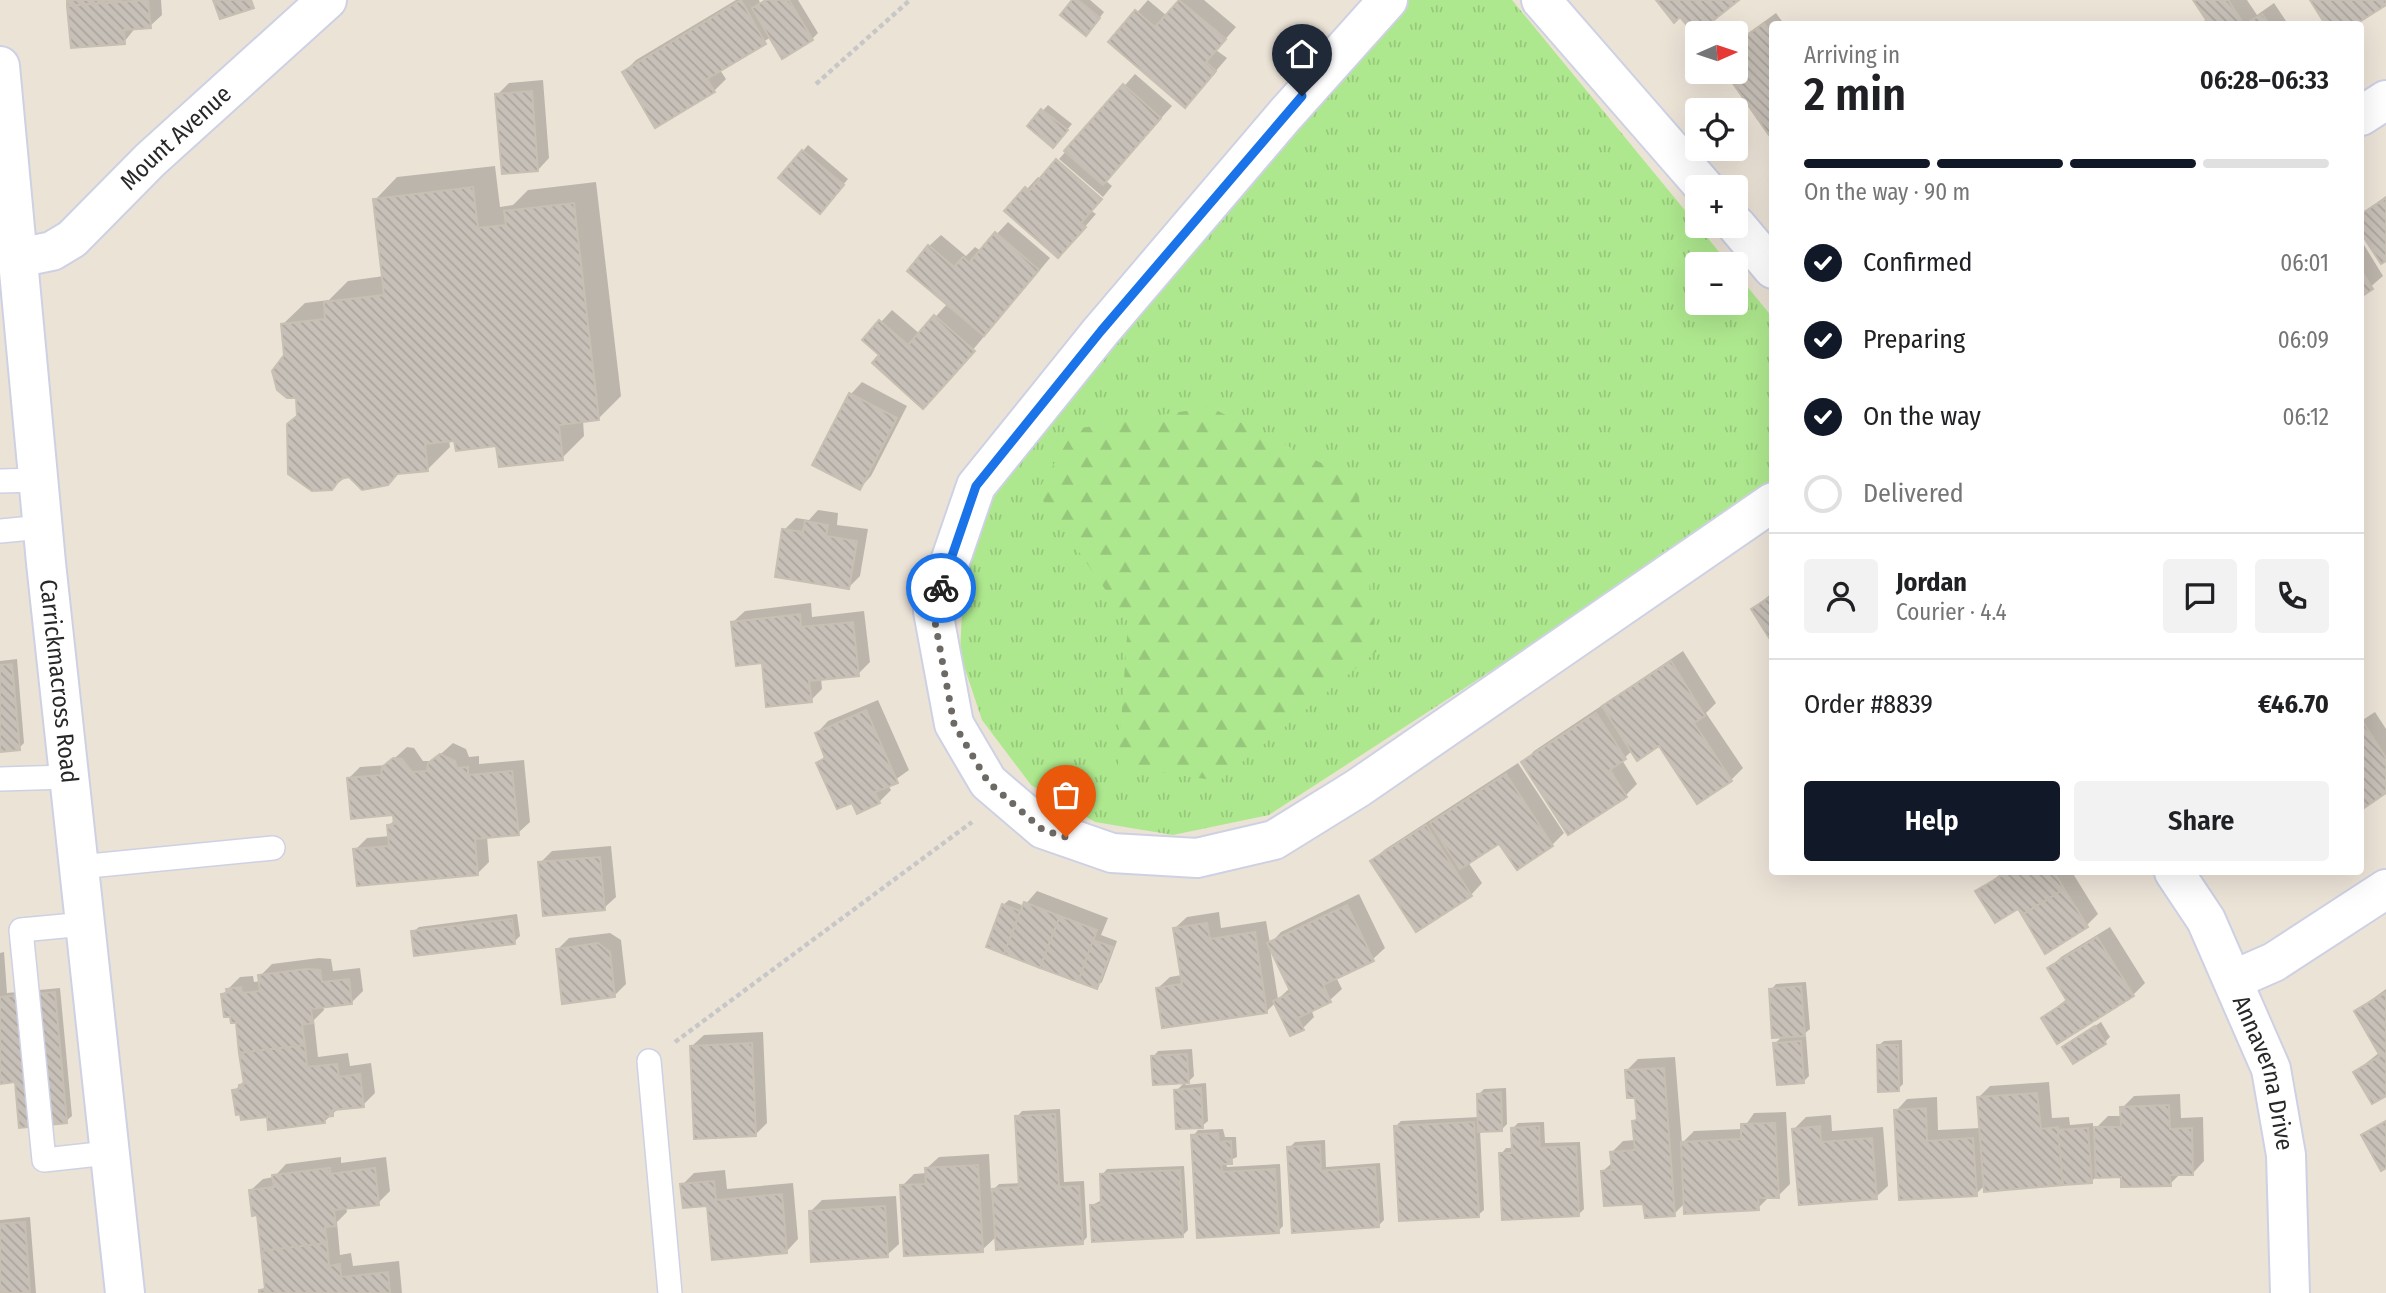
<!DOCTYPE html>
<meta charset="utf-8">
<style>
body{margin:0;font-family:"Fira Sans Condensed",sans-serif;background:#f2f2f2;color:#202124;height:100vh;display:flex;flex-direction:column;font-size:26px;white-space:nowrap}
*{box-sizing:border-box;margin:0}
p{font-size:23px;color:#757577}
.icon{flex:none;width:38px;height:38px;fill:none;stroke:currentColor;stroke-width:2;stroke-linecap:round;stroke-linejoin:round}
.map{position:relative;flex:1;overflow:hidden}
.panel{position:absolute;left:1769px;top:21px;width:595px;height:854px;display:flex;flex-direction:column;background:#fff;border-radius:7px;box-shadow:0 7px 28px #0002}
.panel>*{flex:none}
.needle{width:46px;rotate:87deg}
.buttons{position:absolute;left:1685px;top:21px;display:grid;gap:14px}
.buttons a{display:grid;place-items:center;width:63px;height:63px;border-radius:7px;background:#fff;box-shadow:0 7px 28px #0002;font-size:35px}
.pin{position:absolute;display:grid;place-items:center;width:60px;height:60px;color:#fff;margin:-72px -30px;border-radius:50% 50% 50% 0;rotate:-45deg;box-shadow:0 0 7px #0007}
.pin .icon{rotate:45deg}
.courier{position:absolute;display:grid;place-items:center;width:70px;height:70px;margin:-35px;border:5px solid #1a73e8;border-radius:50%;background:#fff;color:#222;box-shadow:0 2px 9px #0007}
.overview em{font-style:normal;font-weight:600}
.overview div{display:flex;flex-direction:column-reverse}
.overview{display:flex;align-items:center;justify-content:space-between;height:119px;padding:0 35px}
h1{font-size:46px;font-weight:600;line-height:52px}
.bar{display:grid;grid-template-columns:repeat(4,1fr);gap:10px 7px;align-content:center;height:84px;padding:0 35px}
.bar i{height:9px;border-radius:5px;background:#e0e0e0}
.bar .selected{background:#111827}
.bar p{grid-column:span 4}
.line{display:flex;align-items:center;gap:18px;padding:0 35px;border-top:2px solid #e0e0e0}
.line div{flex:1}
.round{display:grid;place-items:center;flex:none;width:74px;height:74px;border-radius:7px;background:#f2f2f2}
ol{padding:0 35px;list-style:none}
li{display:flex;align-items:center;gap:21px;height:77px}
li p{margin-inline-start:auto}
li .icon{padding:7px;border-radius:50%;background:#111827;color:#fff;stroke-width:4}
li:last-child{color:#757577}
li i{width:38px;height:38px;border:4px solid #e0e0e0;border-radius:50%}
.cta{display:flex;gap:14px;margin-top:auto;padding:14px 35px}
.cta a{flex:1;height:80px;border-radius:7px;background:#111827;color:#fff;font-size:28px;font-weight:600;line-height:80px;text-align:center}
.cta a+a{background:#f2f2f2;color:#202124}
.map>svg:first-child{display:block}
</style>
<div class="map">
<svg width="2386" height="1293" viewBox="0 0 2386 1293">
<defs>
<pattern id="grass-tufts" width="24" height="20" patternUnits="userSpaceOnUse" patternTransform="scale(1.75)"><rect width="24" height="20" fill="#aee88e"/><path d="M3 7l-1-3M5 7V3M7 7l1-3M15 17l-1-3M17 17v-4M19 17l1-3" fill="none" stroke="#96c77a"/></pattern>
<pattern id="forest-firs" width="22" height="20" patternUnits="userSpaceOnUse" patternTransform="scale(1.75)"><rect width="22" height="20" fill="#aee88e"/><path d="M5 1l3.5 6h-7zM16 11l3.5 6h-7z" fill="#96c77a"/></pattern>
<pattern id="building-back-hatch" width="6" height="6" patternUnits="userSpaceOnUse" patternTransform="scale(1.75)"><rect width="6" height="6" fill="#c7c0b8"/><path d="M-1 5l2 2M0 0l6 6M5-1l2 2" fill="none" stroke="#aba59e"/></pattern>
</defs>
<rect width="100%" height="100%" fill="#ece3d7"/>
<polygon fill="url(#grass-tufts)" points="1407,0 1512,0 1729,264 1698,264 1698,303 1736,303 1736,273 1773,318 1773,488 1269,815 1173,835 1095,822 1031,785 982,720 960,654 964,566 1004,475"/>
<polygon fill="url(#forest-firs)" points="1210,407 1357,481 1377,651 1219,781 1118,766 1128,622 1037,492 1075,429"/>
<g fill="#0003" fill-rule="evenodd">
<polygon points="69,0 161,0 162,15 150,26 136,27 124,42 72,46"/>
<polygon points="736,0 759,0 760,3 765,0 798,0 818,33 812,39 771,37 720,70 726,79 714,91 624,72 636,60"/>
<polygon points="1074,0 1090,0 1104,12 1091,29"/>
<polygon points="1148,0 1167,16 1180,0 1204,0 1236,27 1216,50 1227,58 1196,94 1111,42"/>
<polygon points="2195,0 2247,0 2257,15 2274,3 2288,24 2199,24 2207,19"/>
<polygon points="1776,13 1784,24 1773,24 1773,130 1770,132 1727,72 1736,72 1736,42"/>
<polygon points="1135,74 1172,106 1105,180 1112,186 1103,197 1059,159"/>
<polygon points="543,80 549,158 538,170 497,95 509,83"/>
<polygon points="1048,105 1072,124 1058,140 1029,126"/>
<polygon points="808,145 848,179 825,206 803,151"/>
<polygon points="495,166 500,207 513,205 528,190 596,182 621,396 599,418 583,420 584,436 562,458 498,444 449,440 450,447 428,469 349,475 331,488 299,415 282,325 305,303 329,300 348,281 384,276 375,200 397,177"/>
<polygon points="1038,177 1096,214 1070,244 1007,211"/>
<polygon points="2386,196 2386,259 2382,262 2361,229 2361,214"/>
<polygon points="1008,222 1050,258 935,395 882,355 881,322 892,310 920,334 948,303 929,246 941,235 966,256 975,247 981,251"/>
<polygon points="2361,240 2383,276 2361,295"/>
<polygon points="862,382 907,406 871,476 860,488 851,394"/>
<polygon points="818,510 838,513 837,525 868,529 860,576 849,587 784,530 796,518 809,520"/>
<polygon points="1773,592 1773,641 1753,609"/>
<polygon points="811,603 812,617 864,611 870,662 858,674 821,678 822,689 811,700 733,622 745,611"/>
<polygon points="1683,651 1716,703 1706,713 1743,768 1731,780 1660,744 1633,750 1622,760 1637,784 1626,795 1523,763 1534,751"/>
<polygon points="17,659 24,743 19,748 0,750 0,661"/>
<polygon points="878,700 909,770 888,785 891,790 879,802 853,800 818,763 826,755 817,733 828,721"/>
<polygon points="2375,712 2386,729 2386,791 2361,808 2361,721"/>
<polygon points="453,743 466,749 469,757 479,756 479,764 524,760 530,822 518,833 487,836 489,862 477,874 355,850 367,838 390,836 389,826 395,819 395,813 348,779 360,767 387,765 407,747 414,748 423,761 433,761"/>
<polygon points="1518,763 1564,833 1552,845 1500,841 1468,862 1482,883 1471,895 1373,862 1384,850"/>
<polygon points="611,846 616,897 604,908 540,863 552,851"/>
<polygon points="2003,872 2072,872 2098,914 2086,926 1978,892"/>
<polygon points="1037,891 1108,918 1101,935 1117,941 1102,982 1096,987 988,946 1003,905 1009,900 1024,906"/>
<path d="M1359,894l26,54 -12,11 -37,18 6,12 -12,11 -19,9 3,8 -11,11 -27,-26 -10,10 -108,-24 12,-11 12,-2 -7,-47 12,-11 32,-5 2,16 45,-7 4,23 11,-12zM1270,948l20,40 -12,11z"/>
<polygon points="517,914 520,936 514,942 413,932 419,927"/>
<polygon points="2110,927 2145,983 2133,995 2043,1018 2068,998 2049,969 2061,957"/>
<polygon points="610,933 621,940 626,984 614,996 558,949 569,938"/>
<polygon points="4,952 7,993 60,988 72,1116 66,1121 17,1080 0,1082 0,953"/>
<polygon points="319,958 331,959 333,971 360,968 363,991 351,1003 323,1006 324,1010 314,1020 318,1057 348,1053 350,1066 371,1063 375,1093 363,1105 339,1108 325,1121 234,1091 245,1080 237,1021 223,994 240,977 253,976 254,982 261,981 260,976 272,964"/>
<polygon points="1806,982 1810,1029 1802,1036 1806,1036 1809,1076 1803,1082 1775,1043 1783,1036 1771,990 1776,984"/>
<polygon points="2386,989 2386,1093 2355,1072 2380,1052 2356,1011"/>
<polygon points="2101,1022 2110,1037 2105,1042 2064,1047"/>
<polygon points="763,1032 767,1123 755,1135 692,1046 704,1035"/>
<polygon points="1902,1040 1903,1084 1898,1089 1878,1046 1884,1041"/>
<polygon points="1192,1049 1194,1076 1185,1085 1206,1083 1208,1121 1202,1126 1176,1091 1185,1082 1153,1057 1158,1051"/>
<polygon points="1675,1057 1682,1143 1694,1131 1743,1129 1754,1113 1786,1112 1790,1184 1778,1196 1770,1196 1758,1208 1685,1203 1674,1214 1645,1202 1603,1171 1613,1162 1612,1152 1623,1141 1635,1140 1634,1121 1639,1117 1637,1096 1626,1071 1638,1059"/>
<polygon points="2049,1082 2052,1118 2069,1117 2070,1125 2093,1123 2093,1131 2108,1116 2122,1116 2122,1108 2134,1096 2180,1094 2181,1118 2203,1117 2204,1161 2193,1173 2181,1173 2170,1184 2123,1175 2097,1176 2091,1182 1985,1185 1976,1194 1896,1111 1907,1099 1937,1097 1938,1130 1981,1128 1978,1098 1990,1086"/>
<polygon points="1506,1088 1507,1124 1501,1130 1480,1130 1484,1210 1478,1215 1395,1127 1401,1121 1479,1117 1479,1094 1484,1089"/>
<polygon points="1060,1109 1064,1182 1084,1181 1087,1237 1082,1243 997,1236 982,1250 902,1186 914,1174 927,1173 927,1168 939,1157 989,1154 991,1192 999,1184 1021,1183 1017,1117 1022,1111"/>
<polygon points="1831,1115 1832,1131 1883,1127 1888,1186 1876,1197 1794,1129 1806,1117"/>
<polygon points="1544,1122 1545,1143 1580,1142 1584,1209 1578,1215 1501,1154 1506,1148 1513,1148 1512,1129 1518,1123"/>
<polygon points="1223,1129 1225,1137 1236,1137 1237,1157 1226,1162 1227,1167 1280,1164 1283,1226 1278,1231 1199,1236 1193,1136 1198,1130"/>
<polygon points="1325,1140 1326,1167 1380,1163 1384,1220 1379,1225 1289,1148 1295,1142"/>
<polygon points="341,1157 341,1163 386,1157 390,1191 378,1203 346,1207 347,1212 337,1222 340,1255 351,1253 353,1266 399,1261 402,1293 261,1293 266,1284 258,1213 251,1190 263,1179 274,1177 286,1164"/>
<polygon points="1184,1166 1188,1230 1182,1236 1092,1205 1102,1200 1102,1175 1107,1169"/>
<polygon points="725,1170 727,1189 793,1183 798,1239 787,1251 682,1185 694,1173"/>
<polygon points="896,1196 899,1244 887,1255 810,1212 822,1200"/>
<polygon points="30,1217 36,1293 0,1293 0,1220"/>
</g>
<g fill="url(#building-back-hatch)" stroke="#c7bfb1" stroke-width="2">
<polygon points="67,0 121,0 121,1 67,6"/>
<polygon points="148,0 151,28 124,30 125,44 71,48 67,6"/>
<polygon points="213,0 251,0 254,8 220,19"/>
<polygon points="741,0 766,44 707,79 715,92 655,128 622,72"/>
<polygon points="766,0 789,0 813,40 782,59 752,8"/>
<polygon points="1072,0 1078,0 1100,18 1086,36 1060,15"/>
<polygon points="1179,0 1226,39 1206,62 1216,71 1185,108 1108,42 1135,10 1155,27"/>
<polygon points="1656,0 1739,0 1695,35 1680,17 1674,23"/>
<polygon points="2193,0 2228,0 2244,24 2209,24"/>
<polygon points="2310,0 2386,0 2386,5 2356,24 2325,24"/>
<polygon points="2262,14 2269,24 2245,24"/>
<polygon points="1764,23 1773,36 1773,132 1769,135 1725,72 1736,72 1736,43"/>
<polygon points="1123,84 1161,118 1103,185 1064,151"/>
<polygon points="532,91 538,171 502,174 495,94"/>
<polygon points="1041,109 1068,130 1053,148 1027,126"/>
<polygon points="802,150 844,185 820,214 778,178"/>
<polygon points="1056,159 1102,199 1081,223 1086,227 1058,258 1004,211 1025,187 1029,191"/>
<polygon points="473,187 478,228 506,225 504,211 574,203 599,420 559,425 563,460 499,467 496,446 456,451 454,441 425,444 428,471 397,474 388,485 362,490 349,477 340,479 332,490 312,491 288,474 287,424 297,416 296,398 287,398 277,390 272,371 284,355 281,324 325,319 324,302 384,295 373,199"/>
<polygon points="2386,198 2386,261 2381,264 2361,233 2361,214"/>
<polygon points="995,232 1039,270 984,336 907,271 928,245 954,267 963,257 969,263"/>
<polygon points="2361,270 2373,289 2361,297"/>
<polygon points="934,315 975,351 923,409 872,363 879,355 862,340 879,320 908,345"/>
<polygon points="849,393 897,418 860,490 812,465"/>
<polygon points="805,521 828,525 826,536 857,541 849,589 775,577 782,529 803,532"/>
<polygon points="1773,595 1773,644 1751,609"/>
<polygon points="800,614 801,627 853,622 859,676 809,681 812,702 766,707 762,663 736,666 731,622"/>
<polygon points="1671,661 1705,716 1694,723 1732,781 1697,804 1659,746 1637,761 1602,706"/>
<polygon points="12,664 20,750 0,752 0,665"/>
<polygon points="866,710 898,783 875,792 880,803 857,814 852,803 837,809 816,763 825,758 815,733"/>
<polygon points="1596,713 1626,759 1610,770 1627,797 1568,835 1521,762"/>
<polygon points="2363,722 2386,758 2386,793 2361,810"/>
<polygon points="440,754 455,761 457,768 468,767 468,775 512,771 519,835 475,839 478,875 357,886 353,849 389,846 387,825 394,824 393,815 351,819 347,778 381,775 382,767 393,758 402,759 412,772 427,771 428,763"/>
<polygon points="1506,774 1553,846 1517,870 1499,844 1460,869 1430,823"/>
<polygon points="1426,825 1472,896 1416,932 1370,861"/>
<polygon points="600,857 605,910 543,916 538,862"/>
<polygon points="2008,872 2054,872 2064,889 2022,915 2018,909 1995,923 1975,891"/>
<polygon points="2064,889 2088,927 2045,954 2022,915"/>
<polygon points="1024,902 1060,916 1040,968 1004,954"/>
<polygon points="1002,904 1020,911 1004,954 986,947"/>
<polygon points="1347,905 1374,961 1323,985 1331,1002 1298,1018 1304,1030 1290,1036 1273,1001 1291,993 1267,943"/>
<polygon points="1060,916 1097,930 1078,982 1040,968"/>
<polygon points="512,919 515,944 414,956 411,931"/>
<polygon points="1207,923 1210,939 1255,932 1267,1013 1162,1028 1156,988 1182,984 1173,928"/>
<polygon points="2097,937 2134,996 2057,1044 2041,1018 2067,1001 2047,968"/>
<polygon points="1093,940 1113,947 1097,989 1078,982"/>
<polygon points="598,943 610,952 615,997 562,1004 556,949"/>
<polygon points="306,969 320,970 322,982 349,979 352,1004 311,1009 313,1023 302,1025 305,1045 239,1053 236,1023 231,1023 230,1017 224,1017 221,994 227,993 226,989 241,987 242,993 260,991 258,975"/>
<polygon points="1801,986 1805,1036 1772,1038 1769,989"/>
<polygon points="55,992 67,1123 19,1128 15,1082 0,1084 0,997"/>
<polygon points="2386,992 2386,1096 2372,1104 2353,1072 2380,1056 2354,1011"/>
<polygon points="2095,1026 2106,1044 2073,1064 2062,1047"/>
<polygon points="1801,1041 1804,1083 1777,1085 1773,1043"/>
<polygon points="752,1043 756,1136 694,1139 690,1046"/>
<polygon points="305,1045 307,1067 337,1064 339,1077 360,1074 364,1107 333,1110 333,1116 324,1117 325,1123 268,1130 267,1117 241,1120 240,1114 236,1115 232,1090 239,1089 239,1085 244,1084 239,1053"/>
<polygon points="1877,1045 1898,1045 1899,1091 1878,1092"/>
<polygon points="1187,1054 1189,1083 1153,1085 1151,1056"/>
<polygon points="1664,1068 1675,1216 1645,1218 1643,1204 1604,1206 1601,1171 1612,1170 1610,1152 1635,1150 1632,1121 1637,1120 1635,1098 1627,1098 1625,1070"/>
<polygon points="1201,1088 1203,1128 1176,1129 1174,1090"/>
<polygon points="1501,1092 1502,1131 1478,1132 1477,1094"/>
<polygon points="2037,1093 2041,1129 2058,1127 2063,1185 1984,1192 1977,1097"/>
<polygon points="2169,1105 2170,1129 2192,1128 2193,1175 2170,1175 2171,1186 2121,1187 2121,1177 2096,1178 2094,1127 2121,1127 2120,1107"/>
<polygon points="1926,1108 1927,1141 1973,1138 1977,1196 1899,1200 1894,1110"/>
<polygon points="1055,1114 1059,1187 1079,1186 1083,1244 996,1250 992,1189 1019,1187 1015,1116"/>
<polygon points="2386,1121 2386,1168 2381,1171 2361,1135"/>
<polygon points="1474,1122 1479,1217 1399,1221 1394,1126"/>
<polygon points="1775,1123 1779,1198 1758,1198 1759,1210 1684,1214 1681,1142 1741,1139 1741,1124"/>
<polygon points="1539,1126 1540,1148 1576,1146 1579,1216 1502,1220 1499,1153 1512,1153 1511,1128"/>
<polygon points="1820,1126 1821,1142 1872,1138 1877,1199 1799,1205 1792,1129"/>
<polygon points="2088,1128 2092,1183 2063,1185 2058,1130"/>
<polygon points="1218,1133 1219,1142 1231,1141 1232,1164 1221,1164 1222,1172 1275,1169 1279,1233 1197,1238 1191,1135"/>
<polygon points="1320,1145 1321,1171 1375,1167 1379,1227 1292,1233 1287,1147"/>
<polygon points="978,1165 983,1252 904,1256 900,1185 926,1184 925,1168"/>
<polygon points="330,1168 330,1174 375,1168 379,1205 334,1210 336,1226 325,1227 327,1243 261,1251 257,1215 252,1216 249,1190 274,1187 272,1175"/>
<polygon points="1180,1170 1183,1237 1092,1242 1090,1205 1101,1205 1100,1174"/>
<polygon points="714,1181 716,1200 782,1194 787,1253 712,1260 707,1206 683,1208 680,1184"/>
<polygon points="885,1206 888,1257 811,1262 809,1211"/>
<polygon points="25,1222 30,1293 0,1293 0,1224"/>
<polygon points="327,1243 329,1266 340,1264 341,1277 388,1272 390,1293 259,1293 259,1290 265,1289 261,1251"/>
</g>
<g fill="none" stroke-linecap="round" stroke-linejoin="round">
<g stroke="#cdd1e3" stroke-width="26">
<g id="service">
<polyline points="0,481 38,480"/>
<polyline points="0,531 42,527"/>
<polyline points="0,779 68,777"/>
<polyline points="79,867 273,848"/>
<polyline points="85,924 21,930 44,1160 108,1153"/>
<polyline points="649,1061 670,1293"/>
</g>
</g>
<g stroke="#cdd1e3" stroke-width="42">
<g id="minor">
<polyline points="1388,0 1285,115 1101,331 976,486 933,611 954,724 988,782 1043,829 1112,853 1197,858 1274,840 1358,788 1773,502"/>
<polyline points="1541,0 1704,187"/>
<polyline points="2361,116 2386,100"/>
<polyline points="1736,225 1773,269"/>
<path id="s1" d="M18,258l34,-7 20,-12 78,-79 177,-160"/>
<path id="s2" d="M2174,872l32,48 65,149 15,86 4,138"/>
<polyline points="2233,980 2274,962 2386,889"/>
</g>
</g>
<g stroke="#cdd1e3" stroke-width="42">
<g id="secondary">
<path id="s3" d="M0,66l46,497 79,730"/>
</g>
</g>
<g stroke="#c7c7c7" stroke-width="4.5" stroke-dasharray="5 3.5" stroke-linecap="butt">
<polyline points="816,84 910,0"/>
<polyline points="675,1042 972,822"/>
</g>
<use href="#service" stroke="#fff" stroke-width="23"/>
<use href="#minor" stroke="#fff" stroke-width="38"/>
<use href="#secondary" stroke="#fff" stroke-width="38"/>
</g>
<g fill="none" stroke-linecap="round" stroke-linejoin="round">
<polyline stroke="#6d6965" stroke-width="7" stroke-dasharray="0 12.6" points="941,588 933,611 954,724 988,782 1043,830 1066,837"/>
<polyline stroke="#1a73e8" stroke-width="9" points="941,588 976,486 1101,331 1302,96"/>
</g>
<g text-anchor="middle" dominant-baseline="central" stroke-width="6" stroke-linejoin="round" paint-order="stroke">
<g font-size="24" fill="#282828" stroke="#fff">
<text stroke="none"><textPath href="#s1" startOffset="203">Mount Avenue</textPath></text>
<text stroke="none"><textPath href="#s3" startOffset="618">Carrickmacross Road</textPath></text>
<text stroke="none"><textPath href="#s2" startOffset="222">Annaverna Drive</textPath></text>
</g>
</g>
</svg>
<div class="buttons">
<a><svg class="needle" viewBox="-14 -14 28 28"><path d="M0-13l5 13h-10z" fill="#e53935"/><path d="M0 13l5-13h-10z" fill="#757577"/></svg></a>
<a><svg class="icon" aria-label="locate" viewBox="0 0 24 24"><circle cx="12" cy="12" r="6"/><path d="M12 2v4M12 18v4M2 12h4M18 12h4"/></svg></a>
<a>+</a>
<a>−</a>
</div>
<div class="pin" style="left:1066px;top:837px;background:#ea580c"><svg class="icon" aria-label="bag" viewBox="0 0 24 24"><path d="M5 8h14l-1 12H6zM9 8a3 3 0 0 1 6 0"/></svg></div>
<div class="pin" style="left:1302px;top:96px;background:#1f2937"><svg class="icon" aria-label="home" viewBox="0 0 24 24"><path d="M3 11l9-7 9 7M6 9v11h12V9"/></svg></div>
<div class="courier" style="left:941px;top:588px"><svg class="icon" aria-label="bike" viewBox="0 0 24 24"><circle cx="6" cy="16" r="4"/><circle cx="18" cy="16" r="4"/><path d="M6 16l4-8h5l3 8M10 8l3 8H6M13 5h3"/></svg></div>
<section class="panel">
<div class="overview"><div><h1>2 min</h1><p>Arriving in</p></div><em>06:28–06:33</em></div>
<div class="bar"><i class="selected"></i><i class="selected"></i><i class="selected"></i><i></i><p>On the way · 90 m</p></div>
<ol>
<li><svg class="icon" aria-label="check" viewBox="0 0 24 24"><path d="M5 12l5 5 9-10"/></svg>Confirmed<p>06:01</p></li>
<li><svg class="icon" aria-label="check" viewBox="0 0 24 24"><path d="M5 12l5 5 9-10"/></svg>Preparing<p>06:09</p></li>
<li><svg class="icon" aria-label="check" viewBox="0 0 24 24"><path d="M5 12l5 5 9-10"/></svg>On the way<p>06:12</p></li>
<li><i></i>Delivered</li>
</ol>
<div class="line" style="height:126px"><a class="round"><svg class="icon" aria-label="person" viewBox="0 0 24 24"><circle cx="12" cy="8" r="4"/><path d="M4 21q1-7 8-7t8 7"/></svg></a><div><b>Jordan</b><p>Courier · 4.4</p></div><a class="round"><svg class="icon" aria-label="chat" viewBox="0 0 24 24"><path d="M4 5h16v11H9l-5 4z"/></svg></a><a class="round"><svg class="icon" aria-label="phone" viewBox="0 0 24 24"><path d="M5 4h4l2 5-3 2q2 4 5 5l2-3 5 2v4C11 20 4 13 5 4z"/></svg></a></div>
<div class="line" style="height:91px"><div>Order #8839</div><b>€46.70</b></div>
<div class="cta"><a>Help</a><a>Share</a></div>
</section>
</div>
